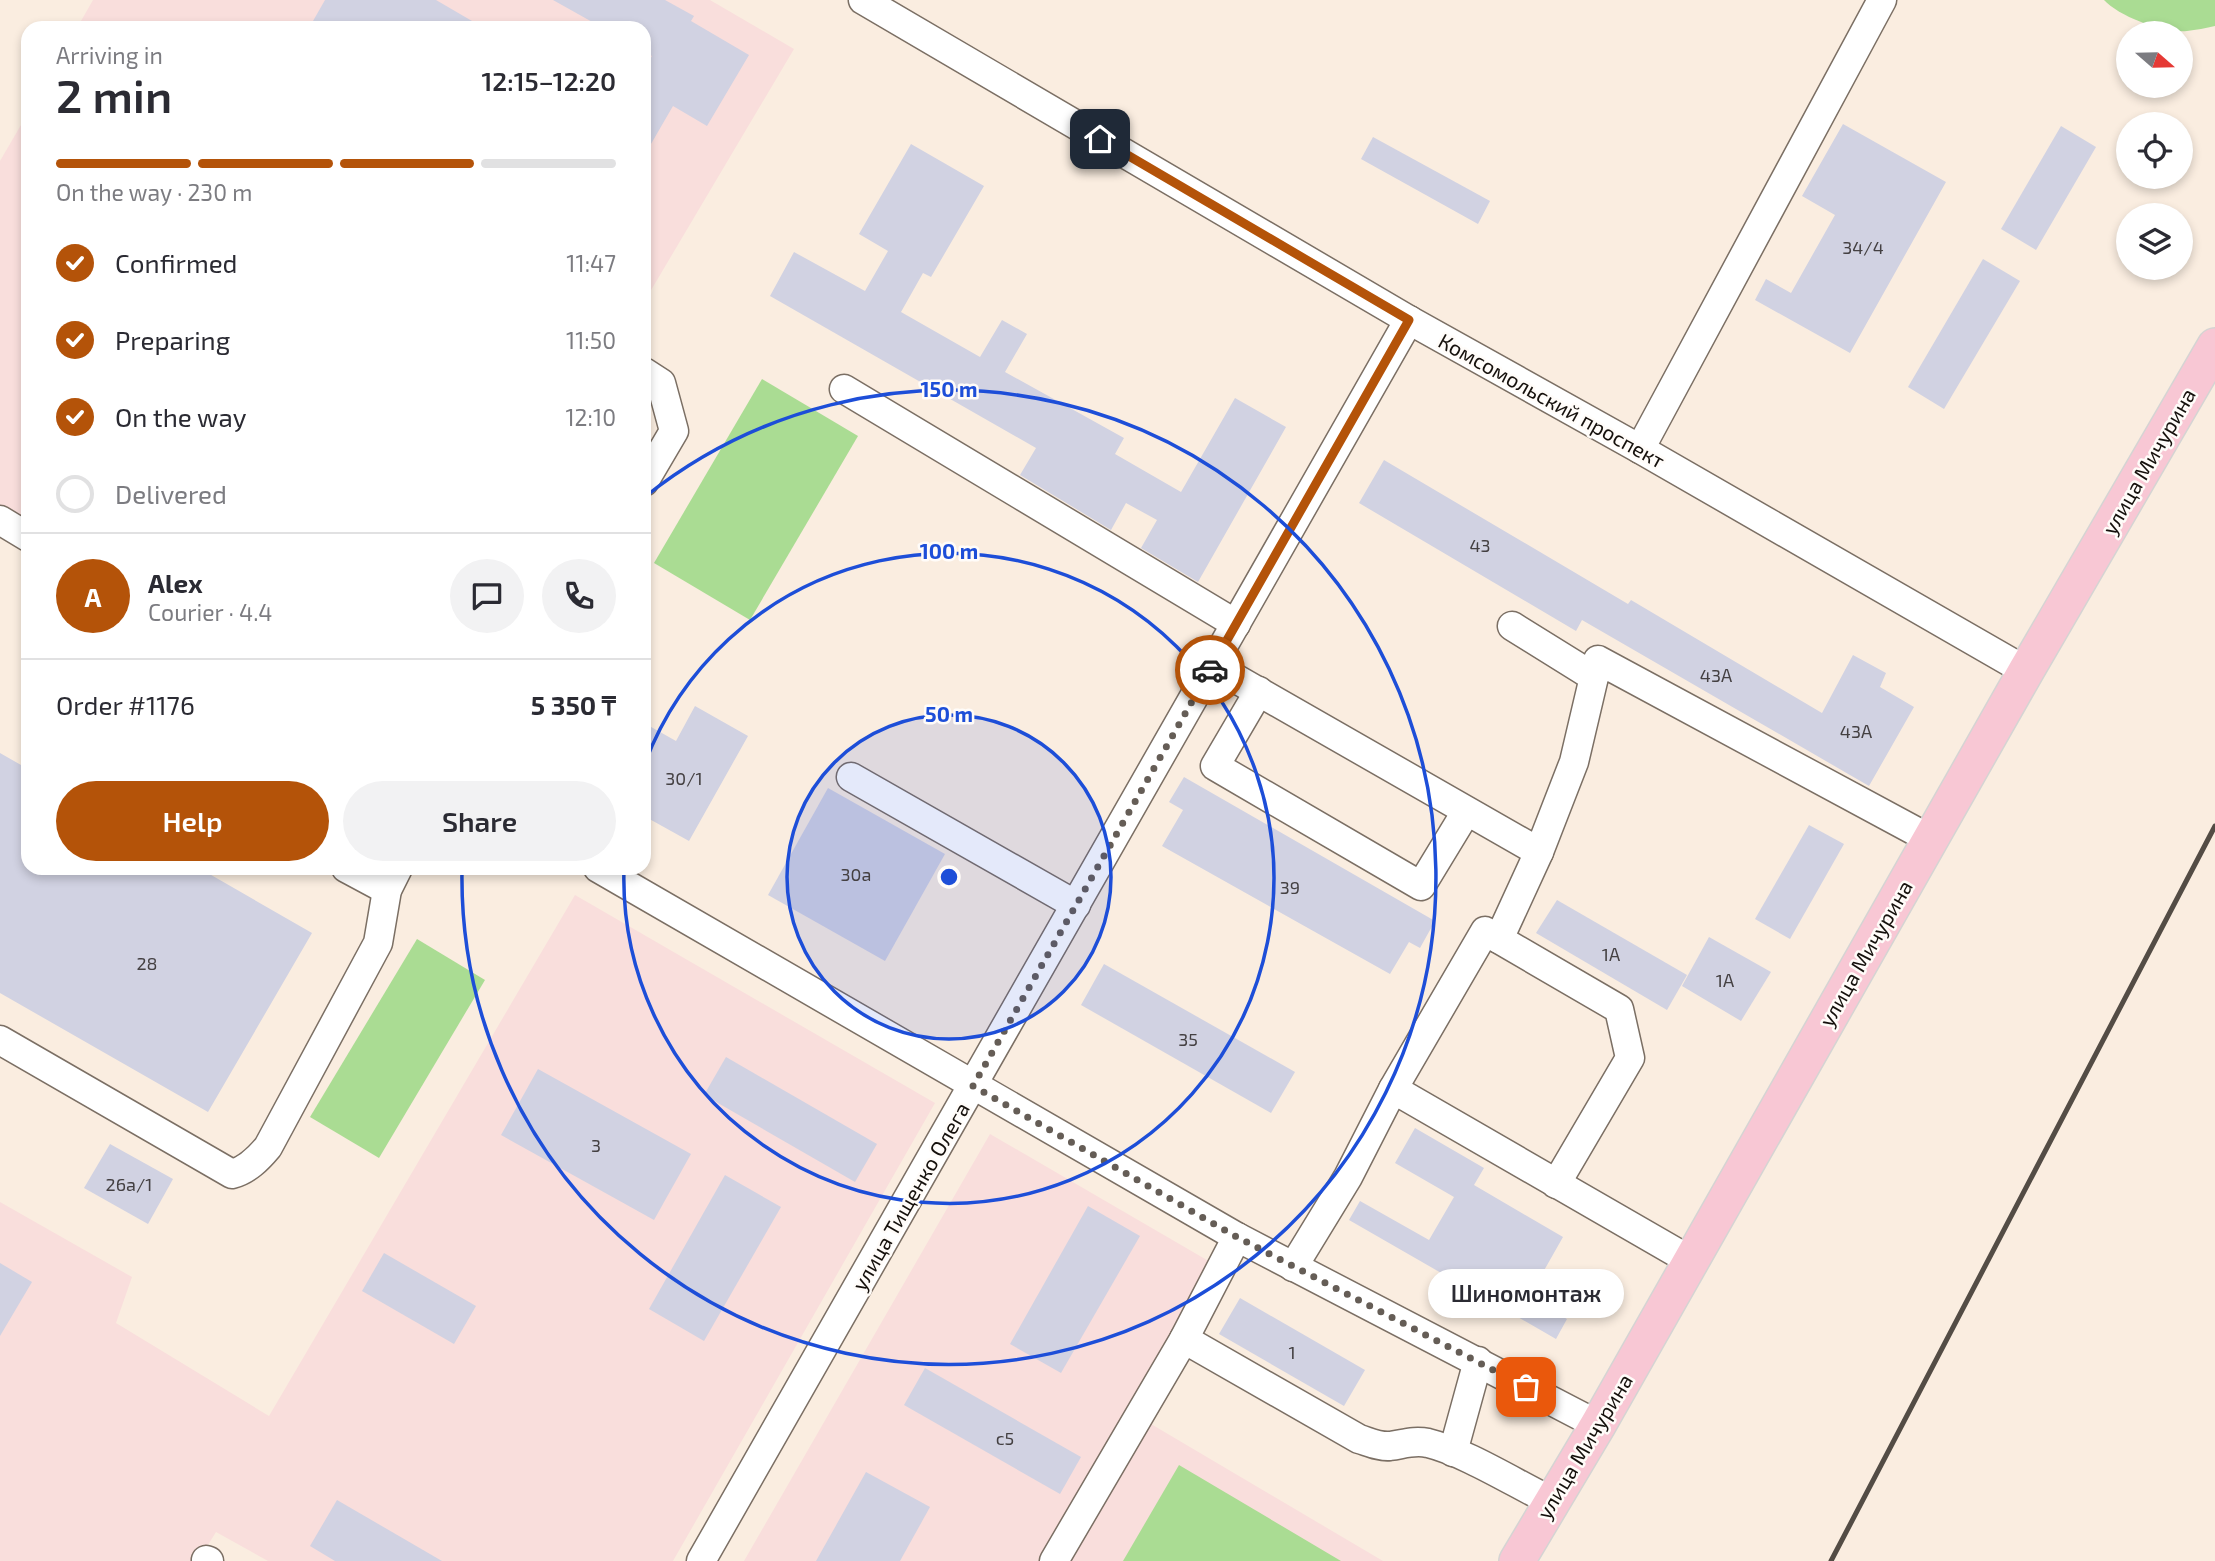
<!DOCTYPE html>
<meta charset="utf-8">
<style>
body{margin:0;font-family:"Exo 2",sans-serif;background:#f2f2f3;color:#2b2b33;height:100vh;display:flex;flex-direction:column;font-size:26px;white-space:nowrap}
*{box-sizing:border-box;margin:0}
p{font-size:23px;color:#7c7c81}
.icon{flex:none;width:38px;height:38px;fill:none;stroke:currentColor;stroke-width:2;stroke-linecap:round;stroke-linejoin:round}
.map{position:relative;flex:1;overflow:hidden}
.sheet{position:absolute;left:21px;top:21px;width:630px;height:854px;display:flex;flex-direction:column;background:#fff;border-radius:21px;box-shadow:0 4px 10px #0003}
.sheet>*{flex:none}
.needle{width:46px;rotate:110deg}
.buttons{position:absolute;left:2116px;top:21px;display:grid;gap:14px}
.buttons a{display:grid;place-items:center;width:77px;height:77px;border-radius:50%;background:#fff;box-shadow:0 4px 10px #0003;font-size:35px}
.pin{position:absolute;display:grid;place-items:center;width:60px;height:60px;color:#fff;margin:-30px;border-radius:14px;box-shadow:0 4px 10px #0006}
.courier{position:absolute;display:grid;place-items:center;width:70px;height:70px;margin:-35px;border:5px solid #b45309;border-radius:50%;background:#fff;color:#222;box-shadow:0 2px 9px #0007}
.bubble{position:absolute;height:49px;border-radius:24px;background:#fff;box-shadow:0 4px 10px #0003;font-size:23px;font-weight:600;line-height:49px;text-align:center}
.head em{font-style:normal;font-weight:600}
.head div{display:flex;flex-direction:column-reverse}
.head{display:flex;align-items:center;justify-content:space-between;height:119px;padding:0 35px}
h1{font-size:46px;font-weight:600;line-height:52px}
.bar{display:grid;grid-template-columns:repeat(4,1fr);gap:10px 7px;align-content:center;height:84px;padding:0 35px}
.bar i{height:9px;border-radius:5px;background:#e1e1e2}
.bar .current{background:#b45309}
.bar p{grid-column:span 4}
.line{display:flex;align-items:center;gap:18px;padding:0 35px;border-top:2px solid #e1e1e2}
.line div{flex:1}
.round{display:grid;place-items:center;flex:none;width:74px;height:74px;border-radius:37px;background:#f2f2f3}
ol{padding:0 35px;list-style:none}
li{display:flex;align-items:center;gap:21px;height:77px}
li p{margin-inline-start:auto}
li .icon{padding:7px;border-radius:50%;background:#b45309;color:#fff;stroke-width:4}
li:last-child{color:#7c7c81}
li i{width:38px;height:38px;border:4px solid #e1e1e2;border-radius:50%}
.primary-button{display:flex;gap:14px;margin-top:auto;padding:14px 35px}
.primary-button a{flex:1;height:80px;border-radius:42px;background:#b45309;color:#fff;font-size:28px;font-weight:600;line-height:80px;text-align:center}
.primary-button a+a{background:#f2f2f3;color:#2b2b33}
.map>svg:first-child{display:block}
</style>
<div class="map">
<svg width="2215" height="1561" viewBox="0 0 2215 1561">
<rect width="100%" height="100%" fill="#faede0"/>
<g fill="#f9dedc">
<polygon points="93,0 710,0 794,49 644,302 644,28 77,28"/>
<polygon points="28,113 28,521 0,505 0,161"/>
<polygon points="575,895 935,1103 673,1561 268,1561 216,1532 198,1561 0,1561 0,1202 132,1277 116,1323 269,1416"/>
<polygon points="990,1134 1212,1263 1168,1338 1191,1352 1151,1424 1383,1561 744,1561"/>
</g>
<g fill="#aadc93">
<path d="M2104,0h111v26c-9,2 -19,4 -28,5 -24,2 -67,-14 -83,-31z"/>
<polygon points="762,379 858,436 750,620 654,563"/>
<polygon points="417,939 485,980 379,1158 310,1117"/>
<polygon points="1179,1465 1341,1561 1123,1561"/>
</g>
<g fill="#d1d2e2">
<polygon points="325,0 436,0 484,28 309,28"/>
<polygon points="553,0 665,0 694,16 691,21 749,55 707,126 673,106 644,156 644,70 652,56 644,51 644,28 603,28"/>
<polygon points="1843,124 1946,182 1850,353 1755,300 1766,279 1791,293 1835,215 1802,196"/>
<polygon points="2061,126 2096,147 2036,250 2001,229"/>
<polygon points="1373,137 1490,201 1478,224 1361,159"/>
<polygon points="911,144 984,186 931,277 923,273 901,312 980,357 1002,320 1027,334 1005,372 1124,438 1115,454 1181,492 1235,398 1286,427 1198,582 1141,548 1157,520 1126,503 1111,530 1020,475 1036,448 770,296 794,252 865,291 888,251 859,234"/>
<polygon points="1983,259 2020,281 1944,409 1908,387"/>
<polygon points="1384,460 1628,604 1631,600 1822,713 1853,655 1886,673 1880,687 1914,707 1869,786 1582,620 1576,631 1359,503"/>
<polygon points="695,706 748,736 689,841 644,816 644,723 676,741"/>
<polygon points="0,753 28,769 28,868 199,868 312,933 208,1112 0,993"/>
<polygon points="1184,777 1435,921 1420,948 1409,942 1390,974 1162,846 1183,810 1169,802"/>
<polygon points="828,788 945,854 885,961 768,895"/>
<polygon points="1809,825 1844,844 1790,939 1755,919"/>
<polygon points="1557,900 1687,975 1667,1010 1536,933"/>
<polygon points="1709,937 1771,972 1741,1021 1682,986"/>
<polygon points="1104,964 1295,1072 1271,1113 1081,1005"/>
<polygon points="726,1057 877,1144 855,1182 704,1095"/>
<polygon points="538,1069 691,1154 654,1220 501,1135"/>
<polygon points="1415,1128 1484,1168 1474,1185 1563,1237 1529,1297 1567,1319 1556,1339 1349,1220 1360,1201 1429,1240 1454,1197 1395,1163"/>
<polygon points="110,1144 173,1179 148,1224 84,1188"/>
<polygon points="725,1175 781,1207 704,1341 649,1309"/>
<polygon points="1088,1206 1140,1236 1061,1373 1010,1344"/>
<polygon points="384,1253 476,1306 454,1344 362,1291"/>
<polygon points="0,1263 32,1282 0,1336"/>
<polygon points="1240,1298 1365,1370 1344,1406 1219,1334"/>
<polygon points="925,1368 1081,1457 1060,1494 904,1405"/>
<polygon points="866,1472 930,1507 900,1561 816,1561"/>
<polygon points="337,1500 442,1561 335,1561 310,1546"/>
</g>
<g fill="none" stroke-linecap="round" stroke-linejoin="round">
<g stroke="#7b6f64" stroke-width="31">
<g id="minor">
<polyline points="863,0 1409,320 1640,449 2026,671"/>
<polyline points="644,372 661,383 674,431 644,482"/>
<polyline points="844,389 1236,624"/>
<polyline points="1640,449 1882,0"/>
<polyline points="0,520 28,537"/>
<polyline points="1512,626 1594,677"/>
<polyline points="1212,665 1539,852"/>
<polyline points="1259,691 1215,766 1421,886 1466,812"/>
<polyline points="851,777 1076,905"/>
<polyline points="346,868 387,890"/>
<polyline points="598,868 1237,1237 1598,1425"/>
<polyline points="1499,939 1539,852 1574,762 1598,660 1930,839"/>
<path d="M0,1040l232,134c15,-4 26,-15 36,-27l110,-204 9,-53 11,-22"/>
<polyline points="1393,1089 1485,931 1619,1009 1630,1058 1556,1184"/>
<path d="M1237,1237l-53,102 175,100c10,3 20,8 31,7 14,-2 24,-6 38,-3 37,9 88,41 123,58"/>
<polyline points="1293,1267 1348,1177 1393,1089 1691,1261"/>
<polyline points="1453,1452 1478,1361"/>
<polyline points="206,1560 209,1561"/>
<polyline points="701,1561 1409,320"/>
<polyline points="1054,1561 1184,1339"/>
</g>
</g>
<g stroke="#d5d4d3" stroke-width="38">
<polyline id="major" points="1517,1561 1598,1425 2026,671 2215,346"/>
</g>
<use href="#minor" stroke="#fff" stroke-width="28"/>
<use href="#major" stroke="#f8c7d4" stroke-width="35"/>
<polyline stroke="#534c45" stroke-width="5" points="1831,1561 2215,826"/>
</g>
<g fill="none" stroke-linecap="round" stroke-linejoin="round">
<polyline stroke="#655d56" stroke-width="7" stroke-dasharray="0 12.6" points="1210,670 973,1086 1237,1237 1526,1387"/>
<polyline stroke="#b45309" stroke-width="9" points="1100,139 1409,320 1210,670"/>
</g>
<circle cx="949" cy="877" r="162" fill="#1d4ed8" fill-opacity=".12"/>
<g fill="none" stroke="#1d4ed8" stroke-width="3.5">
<circle cx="949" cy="877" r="162"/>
<path d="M645 763A325 325 0 1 1 624 868"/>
<path d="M646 496A487 487 0 1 1 462 869"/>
</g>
<g text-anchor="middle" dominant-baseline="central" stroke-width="5" stroke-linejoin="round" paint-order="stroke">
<g font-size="18" fill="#444042">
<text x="1863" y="247">34/4</text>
<text x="1480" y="545">43</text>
<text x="1716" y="675">43А</text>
<text x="1856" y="731">43А</text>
<text x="684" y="778">30/1</text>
<text x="856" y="874">30а</text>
<text x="1290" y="887">39</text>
<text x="1611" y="954">1А</text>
<text x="147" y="963">28</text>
<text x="1725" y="980">1А</text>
<text x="1188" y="1039">35</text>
<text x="596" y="1145">3</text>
<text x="129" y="1184">26а/1</text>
<text x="1292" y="1352">1</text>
<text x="1005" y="1438">с5</text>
</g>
<g font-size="21" fill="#15100c" stroke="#fffcf9">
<text transform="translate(1552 400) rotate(29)">Комсомольский проспект</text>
<text transform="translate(2148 461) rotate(-60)">улица Мичурина</text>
<text transform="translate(1865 953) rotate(-60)">улица Мичурина</text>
<text transform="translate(910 1196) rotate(-60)">улица Тищенко Олега</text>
<text transform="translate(1584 1446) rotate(-59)">улица Мичурина</text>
</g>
</g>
<circle cx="949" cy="877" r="10" fill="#1d4ed8" stroke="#fffcf9" stroke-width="3.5"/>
<g font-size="21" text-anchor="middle" font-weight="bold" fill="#1d4ed8" stroke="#fffcf9" stroke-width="5" stroke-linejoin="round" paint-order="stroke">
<text x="949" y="397">150 m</text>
<text x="949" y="559">100 m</text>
<text x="949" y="722">50 m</text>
</g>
</svg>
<div class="buttons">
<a><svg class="needle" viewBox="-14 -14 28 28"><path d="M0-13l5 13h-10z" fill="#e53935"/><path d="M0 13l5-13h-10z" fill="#7c7c81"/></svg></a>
<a><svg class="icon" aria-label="locate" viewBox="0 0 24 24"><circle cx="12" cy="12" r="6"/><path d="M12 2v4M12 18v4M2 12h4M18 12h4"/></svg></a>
<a><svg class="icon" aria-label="layers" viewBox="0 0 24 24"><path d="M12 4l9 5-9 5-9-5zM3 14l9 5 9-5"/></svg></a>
</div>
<div class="pin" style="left:1526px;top:1387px;background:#ea580c"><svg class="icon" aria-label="bag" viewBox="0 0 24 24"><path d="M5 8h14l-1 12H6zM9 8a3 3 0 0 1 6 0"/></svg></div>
<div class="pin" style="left:1100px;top:139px;background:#1f2937"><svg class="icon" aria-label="home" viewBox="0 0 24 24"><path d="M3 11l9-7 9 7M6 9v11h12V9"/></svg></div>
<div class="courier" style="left:1210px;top:670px"><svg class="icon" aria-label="car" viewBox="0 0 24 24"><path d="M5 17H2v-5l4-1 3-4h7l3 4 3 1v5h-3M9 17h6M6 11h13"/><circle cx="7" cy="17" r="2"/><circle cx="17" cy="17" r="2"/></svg></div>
<div class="bubble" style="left:1428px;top:1269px;width:196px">Шиномонтаж</div>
<section class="sheet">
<div class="head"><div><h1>2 min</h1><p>Arriving in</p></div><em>12:15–12:20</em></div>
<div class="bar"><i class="current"></i><i class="current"></i><i class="current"></i><i></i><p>On the way · 230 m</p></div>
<ol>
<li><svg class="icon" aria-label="check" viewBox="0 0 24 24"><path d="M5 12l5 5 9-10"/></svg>Confirmed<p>11:47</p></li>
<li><svg class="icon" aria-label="check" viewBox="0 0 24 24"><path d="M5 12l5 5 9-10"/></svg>Preparing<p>11:50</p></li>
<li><svg class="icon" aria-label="check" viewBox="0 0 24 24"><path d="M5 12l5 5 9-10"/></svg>On the way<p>12:10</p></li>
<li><i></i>Delivered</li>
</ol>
<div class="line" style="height:126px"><b class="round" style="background:#b45309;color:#fff">A</b><div><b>Alex</b><p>Courier · 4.4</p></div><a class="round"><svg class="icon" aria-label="chat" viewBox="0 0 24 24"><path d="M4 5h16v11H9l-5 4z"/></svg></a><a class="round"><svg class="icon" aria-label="phone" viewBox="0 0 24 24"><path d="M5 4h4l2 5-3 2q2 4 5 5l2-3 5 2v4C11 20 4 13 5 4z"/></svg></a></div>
<div class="line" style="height:91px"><div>Order #1176</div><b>5 350 ₸</b></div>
<div class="primary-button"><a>Help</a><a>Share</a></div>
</section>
</div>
